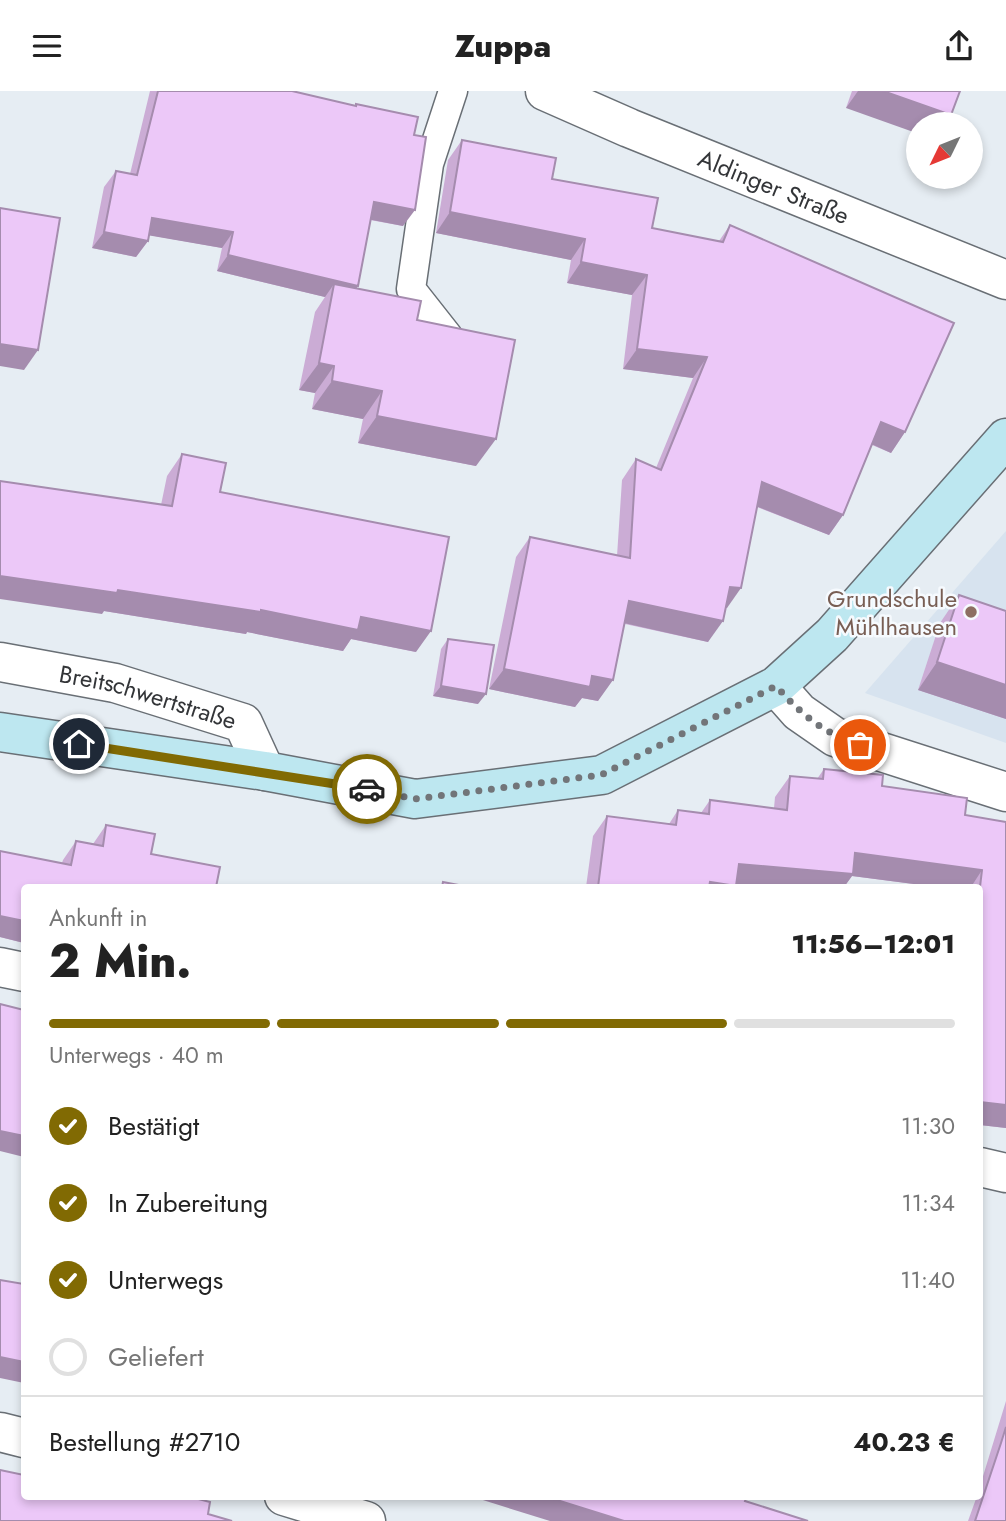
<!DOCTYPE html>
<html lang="de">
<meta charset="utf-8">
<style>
body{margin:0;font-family:Jost,sans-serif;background:#f2f2f2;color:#222;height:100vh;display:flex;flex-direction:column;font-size:26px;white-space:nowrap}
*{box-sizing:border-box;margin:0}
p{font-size:23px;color:#767676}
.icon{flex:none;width:38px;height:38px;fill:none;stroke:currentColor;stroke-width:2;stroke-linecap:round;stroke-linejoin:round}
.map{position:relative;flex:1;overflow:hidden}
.details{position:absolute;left:21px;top:793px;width:962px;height:616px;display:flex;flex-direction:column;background:#fff;border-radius:7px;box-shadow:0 4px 10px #0003}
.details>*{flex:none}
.needle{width:46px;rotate:227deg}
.controls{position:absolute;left:906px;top:21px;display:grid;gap:14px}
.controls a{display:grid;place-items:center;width:77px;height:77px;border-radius:50%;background:#fff;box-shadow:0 4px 10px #0003;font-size:35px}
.pin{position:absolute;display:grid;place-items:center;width:60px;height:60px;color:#fff;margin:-30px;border:4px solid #fff;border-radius:50%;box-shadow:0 2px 7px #0007}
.courier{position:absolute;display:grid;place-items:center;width:70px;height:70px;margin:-35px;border:5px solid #816a03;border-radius:50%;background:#fff;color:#222;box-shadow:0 2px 9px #0007}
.overview em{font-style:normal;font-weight:800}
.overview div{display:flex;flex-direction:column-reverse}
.overview{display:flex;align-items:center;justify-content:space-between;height:119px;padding:0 28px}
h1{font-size:46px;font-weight:800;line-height:52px}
.bar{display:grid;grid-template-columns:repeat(4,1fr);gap:10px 7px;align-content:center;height:84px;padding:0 28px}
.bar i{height:9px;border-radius:5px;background:#e0e0e0}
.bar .on{background:#816a03}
.bar p{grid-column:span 4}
.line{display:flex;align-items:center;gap:18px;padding:0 28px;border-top:2px solid #e0e0e0}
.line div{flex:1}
ol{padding:0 28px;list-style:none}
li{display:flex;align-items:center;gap:21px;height:77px}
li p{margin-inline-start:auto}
li .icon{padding:7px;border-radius:50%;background:#816a03;color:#fff;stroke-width:4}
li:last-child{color:#767676}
li i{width:38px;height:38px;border:4px solid #e0e0e0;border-radius:50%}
header{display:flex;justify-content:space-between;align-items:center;height:91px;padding:0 28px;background:#fff;font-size:32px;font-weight:800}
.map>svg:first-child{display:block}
</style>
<header><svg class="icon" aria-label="menu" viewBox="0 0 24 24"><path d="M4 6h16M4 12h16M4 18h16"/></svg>Zuppa<svg class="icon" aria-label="share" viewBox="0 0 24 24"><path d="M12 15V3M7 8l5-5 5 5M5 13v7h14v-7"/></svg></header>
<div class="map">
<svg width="1006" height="1430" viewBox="0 0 1006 1430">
<rect width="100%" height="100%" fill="#e6edf3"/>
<polygon fill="#d7e3ef" points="1006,440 1006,652 865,602"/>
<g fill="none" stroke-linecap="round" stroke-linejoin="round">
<g stroke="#696f75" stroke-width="31">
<polyline id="lane" points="448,245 411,198 429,73 453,0"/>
</g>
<g stroke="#696f75" stroke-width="41">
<g id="street">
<path id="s1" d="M545,0l84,37 377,152"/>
<path id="s2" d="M0,571l115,21 128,40 22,48"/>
<polyline points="776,595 799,621 835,646 1006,701"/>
<polyline points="0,876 24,881"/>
<polyline points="980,1076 1006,1082"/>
<polyline points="0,1341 24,1347"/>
<polyline points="284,1405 366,1430"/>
</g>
</g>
<g stroke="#696f75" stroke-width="41">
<polyline id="secondary" points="0,641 265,680 415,708 602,684 776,595 832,544 1006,347"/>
</g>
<use href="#lane" stroke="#fff" stroke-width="28"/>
<use href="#street" stroke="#fff" stroke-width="38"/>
<use href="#secondary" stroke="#bde7f0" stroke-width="38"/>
</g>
<g fill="#cbacd5">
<polygon points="150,0 292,0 355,15 356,13 414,44 403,135 370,129 358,195 356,198 417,229 476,375 358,352 363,328 312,318 315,302 299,299 315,221 325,206 217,180 222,157 149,144 148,150 136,166 92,157 104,96 116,80 130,83"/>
<polygon points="852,0 960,0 846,17"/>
<polygon points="462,49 552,88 652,137 719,150 730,134 905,341 891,362 872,354 843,424 829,444 757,416 727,517 725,517 708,551 625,533 598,610 582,607 575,616 489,598 516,466 530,446 617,465 622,389 636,368 656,377 693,287 623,278 632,204 567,192 571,169 436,142 448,69"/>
<polygon points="182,363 220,401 416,561 351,548 343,560 247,541 246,543 104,520 102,523 161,414 167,385"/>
<polygon points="959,504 1006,520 1006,628 918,599 940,532"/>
<polygon points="448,548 478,613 433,605 441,558"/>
<polygon points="824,678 882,695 965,724 1006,731 1006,1037 980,1034 980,796 937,796 852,785 844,796 751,796 736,795 735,796 586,796 593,745 607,725 669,733 678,719 701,722 710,709 774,717 775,706 790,685 817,688"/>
<polygon points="106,734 155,743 24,796 24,852 0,846 0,760 62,772 63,769 76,750 93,753"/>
<polygon points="1006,1310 1006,1430 968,1430 977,1405 980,1405 980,1395"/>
</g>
<g fill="#a58cae">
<polygon points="858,0 883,0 951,24 945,33 919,33 919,43 846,17"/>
<polygon points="374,111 415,119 403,135 362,127"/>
<polygon points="450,121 585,148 571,169 436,142"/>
<polygon points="152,127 233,141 222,157 141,143"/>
<polygon points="104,141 148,150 136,166 92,157"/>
<polygon points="228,164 358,195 346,211 334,193 325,206 217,180"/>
<polygon points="581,171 647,184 632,204 567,192"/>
<polygon points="0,253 38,259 24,279 0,275"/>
<polygon points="637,258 707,266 693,287 623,278"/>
<polygon points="319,272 334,275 315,302 299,299"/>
<polygon points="332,290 382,300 363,328 312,318"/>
<polygon points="377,325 496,348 476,375 358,352"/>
<polygon points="881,331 905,341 891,362 867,351"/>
<polygon points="762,391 843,424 829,444 748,412"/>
<polygon points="0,485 118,499 261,519 361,526 431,540 416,561 351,548 343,560 247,541 246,543 104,520 102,523 0,508"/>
<polygon points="730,496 741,497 727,517 715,516"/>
<polygon points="629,510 723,530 708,551 615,530"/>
<polygon points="937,571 1006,594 1006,628 918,599"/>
<polygon points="504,578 592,585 613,589 598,610 582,607 575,616 489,598"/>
<polygon points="441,595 486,603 478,613 433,605"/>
<polygon points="855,762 982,779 971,796 937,796 852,785 844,796 751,796 736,795 735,796 706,796 710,791 739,773"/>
<polygon points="0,825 24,830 24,852 0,846"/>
<polygon points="980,1011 1006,1014 1006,1037 980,1034"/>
<polygon points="0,1040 24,1045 24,1066 0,1060"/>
<polygon points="0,1266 24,1271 24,1292 0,1287"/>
<polygon points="470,1405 544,1405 624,1430 550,1430"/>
</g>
<g fill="#ecc8f8" stroke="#a58cae" stroke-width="2">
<polygon points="158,0 292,0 356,15 356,13 418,26 414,44 426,46 415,119 374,111 358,195 228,164 233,141 152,127 148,150 104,141 116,80 137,84"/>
<polygon points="883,0 960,0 951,24"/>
<polygon points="462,49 556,67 552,88 658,107 652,137 723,151 730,134 954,232 905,341 881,331 843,424 762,391 741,497 730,496 723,530 629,510 613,589 592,585 590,596 504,578 530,446 630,467 636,368 661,379 707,266 637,258 647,184 581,171 585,148 450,121"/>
<polygon points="0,117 60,127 38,259 0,253"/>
<polygon points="334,193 421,210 417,229 515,249 496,348 377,325 382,300 332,290 334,275 319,272"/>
<polygon points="182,363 226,372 220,401 449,446 431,540 361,526 358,539 261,519 261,521 118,499 117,502 0,485 0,390 172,415"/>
<polygon points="959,504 1006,520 1006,594 937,571"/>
<polygon points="448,548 494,554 486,603 441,595"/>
<polygon points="824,678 883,684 882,695 967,707 965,724 1006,731 1006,1014 980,1011 980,796 982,779 855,762 853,783 739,773 736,795 710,791 709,796 598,796 607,725 676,734 678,719 709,723 710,709 787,719 790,685 823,688"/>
<polygon points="106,734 155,743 151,763 220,776 216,796 219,796 24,796 24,830 0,825 0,760 71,774 76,750 103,755"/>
<polygon points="443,791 469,796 442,796"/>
<polygon points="0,913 24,919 24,1045 0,1040"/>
<polygon points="0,1189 24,1193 24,1271 0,1266"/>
<polygon points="1006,1336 1006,1430 975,1430 1001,1352"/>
<polygon points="0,1379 24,1384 24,1405 187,1405 210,1411 208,1423 232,1430 0,1430"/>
<polygon points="544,1405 747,1405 745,1410 808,1430 624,1430"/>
</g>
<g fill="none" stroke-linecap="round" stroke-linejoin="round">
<path stroke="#727579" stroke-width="7" stroke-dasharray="0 12.6" d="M367,698l48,10 186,-24 175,-89c26,29 47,47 84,59"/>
<polyline stroke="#816a03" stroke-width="9" points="79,653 367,698"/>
</g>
<circle fill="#8d6e63" stroke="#f6fafe" stroke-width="2.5" cx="971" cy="521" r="7"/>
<g text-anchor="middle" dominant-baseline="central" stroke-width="5" stroke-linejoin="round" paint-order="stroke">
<g font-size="24" fill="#333538" stroke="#f6fafe">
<text stroke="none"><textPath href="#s1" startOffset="248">Aldinger Straße</textPath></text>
<text stroke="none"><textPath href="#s2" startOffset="152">Breitschwertstraße</textPath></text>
</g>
<g font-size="24" fill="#785e54" stroke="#f6fafe" text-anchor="end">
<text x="957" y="507">Grundschule<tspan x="957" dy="28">Mühlhausen</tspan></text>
</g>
</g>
</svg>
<div class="controls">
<a><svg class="needle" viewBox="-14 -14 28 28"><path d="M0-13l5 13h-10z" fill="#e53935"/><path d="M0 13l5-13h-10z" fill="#767676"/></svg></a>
</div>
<div class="pin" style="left:860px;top:654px;background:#ea580c"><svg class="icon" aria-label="bag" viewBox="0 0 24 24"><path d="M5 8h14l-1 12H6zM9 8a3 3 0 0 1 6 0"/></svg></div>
<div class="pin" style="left:79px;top:653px;background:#1f2937"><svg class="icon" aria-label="home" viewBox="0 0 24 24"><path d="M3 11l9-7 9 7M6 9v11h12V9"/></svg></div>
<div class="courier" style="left:367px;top:698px"><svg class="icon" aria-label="car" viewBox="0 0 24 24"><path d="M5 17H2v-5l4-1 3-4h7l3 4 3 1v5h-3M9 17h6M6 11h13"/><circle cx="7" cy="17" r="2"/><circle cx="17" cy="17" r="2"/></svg></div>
<section class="details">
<div class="overview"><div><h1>2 Min.</h1><p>Ankunft in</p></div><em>11:56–12:01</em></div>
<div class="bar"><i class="on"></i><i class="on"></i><i class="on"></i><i></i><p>Unterwegs · 40 m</p></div>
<ol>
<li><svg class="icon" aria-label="check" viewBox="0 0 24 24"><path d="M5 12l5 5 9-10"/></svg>Bestätigt<p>11:30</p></li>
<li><svg class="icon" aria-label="check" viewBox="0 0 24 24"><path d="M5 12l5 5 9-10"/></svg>In Zubereitung<p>11:34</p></li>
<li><svg class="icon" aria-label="check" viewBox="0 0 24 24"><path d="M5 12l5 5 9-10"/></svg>Unterwegs<p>11:40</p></li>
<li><i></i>Geliefert</li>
</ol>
<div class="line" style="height:91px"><div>Bestellung #2710</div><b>40.23 €</b></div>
</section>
</div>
